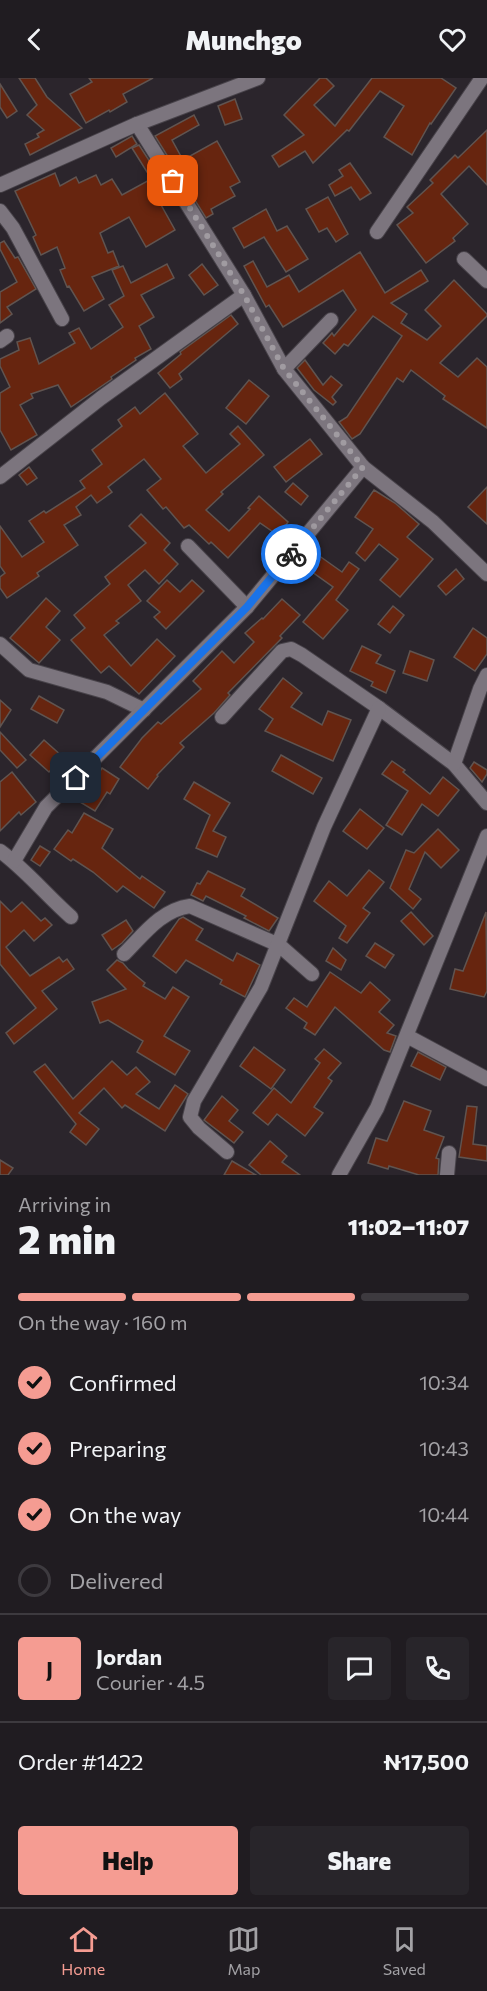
<!DOCTYPE html>
<meta charset="utf-8">
<style>
body{margin:0;font-family:Commissioner,sans-serif;background:#28252a;color:#f1f3f6;height:100vh;display:flex;flex-direction:column;font-size:22px;white-space:nowrap}
*{box-sizing:border-box;margin:0}
p{font-size:20px;color:#a2a1a5}
.icon{flex:none;width:33px;height:33px;fill:none;stroke:currentColor;stroke-width:2;stroke-linecap:round;stroke-linejoin:round}
.map{position:relative;height:1097px;overflow:hidden}
.side{display:flex;flex-direction:column;background:#201c21;flex:1}
.side>*{flex:none}
.pin{position:absolute;display:grid;place-items:center;width:51px;height:51px;color:#fff;margin:-26px;border-radius:12px;box-shadow:0 3px 9px #0006}
.courier{position:absolute;display:grid;place-items:center;width:60px;height:60px;margin:-30px;border:4px solid #1a73e8;border-radius:50%;background:#fff;color:#222;box-shadow:0 2px 8px #0007}
.headline em{font-style:normal;font-weight:800}
.headline div{display:flex;flex-direction:column-reverse}
.headline{display:flex;align-items:center;justify-content:space-between;height:102px;padding:0 18px}
h1{font-size:39px;font-weight:800;line-height:45px}
.bar{display:grid;grid-template-columns:repeat(4,1fr);gap:9px 6px;align-content:center;height:72px;padding:0 18px}
.bar i{height:8px;border-radius:4px;background:#3d3a3f}
.bar .on{background:#f59c92}
.bar p{grid-column:span 4}
.line{display:flex;align-items:center;gap:15px;padding:0 18px;border-top:2px solid #3d3a3f}
.line div{flex:1}
.round{display:grid;place-items:center;flex:none;width:63px;height:63px;border-radius:6px;background:#28252a}
ol{padding:0 18px;list-style:none}
li{display:flex;align-items:center;gap:18px;height:66px}
li p{margin-inline-start:auto}
li .icon{padding:6px;border-radius:50%;background:#f59c92;color:#111;stroke-width:4}
li:last-child{color:#a2a1a5}
li i{width:33px;height:33px;border:3px solid #3d3a3f;border-radius:50%}
.primary-button{display:flex;gap:12px;margin-top:auto;padding:12px 18px}
.primary-button a{flex:1;height:69px;border-radius:6px;background:#f59c92;color:#111;font-size:24px;font-weight:800;line-height:69px;text-align:center}
.primary-button a+a{background:#28252a;color:#f1f3f6}
header{display:flex;justify-content:space-between;align-items:center;height:78px;padding:0 18px;background:#201c21;font-size:27px;font-weight:800}
.tab-bar{display:flex;justify-content:space-around;align-items:center;height:84px;border-top:2px solid #3d3a3f;background:#201c21;font-size:16px;color:#a2a1a5}
.tab-bar a{display:grid;justify-items:center;gap:3px}
.tab-bar .on{color:#f59c92}
.map>svg:first-child{display:block}
</style>
<header><svg class="icon" aria-label="back" viewBox="0 0 24 24"><path d="M15 5l-7 7 7 7"/></svg>Munchgo<svg class="icon" aria-label="heart" viewBox="0 0 24 24"><path d="M12 20l-8-8c-3-5 5-10 8-4 3-6 11-1 8 4z"/></svg></header>
<div class="map">
<svg width="487" height="1097" viewBox="0 0 487 1097">
<rect width="100%" height="100%" fill="#2b252c"/>
<g fill="#67250f" stroke="#605450" stroke-width="1.5">
<polygon points="19,0 35,0 47,19 82,50 30,77 25,66 39,59 37,56 44,52 27,37 37,27"/>
<polygon points="89,0 153,0 123,16 127,24 110,34 109,32 86,45 70,16 92,4"/>
<polygon points="320,0 326,0 334,8 314,27 335,48 372,0 441,0 456,10 431,46 430,45 412,77 384,59 404,28 380,13 349,53 347,52 313,85 305,73 279,89 272,78 304,57 284,37"/>
<polygon points="0,6 17,33 7,40 0,29"/>
<polygon points="235,21 242,41 225,47 218,28"/>
<polygon points="194,37 199,47 172,62 183,82 217,63 240,104 230,109 235,118 211,131 213,136 206,140 155,58"/>
<polygon points="487,52 487,107 469,88 441,116 468,146 453,160 455,163 426,185 397,147 413,135 407,129 433,105 430,102 455,77 458,80"/>
<polygon points="132,58 137,66 116,79 111,70"/>
<polygon points="139,67 154,90 147,94 132,70"/>
<polygon points="350,85 371,115 360,122 351,109 335,118 329,107 343,98 339,92"/>
<polygon points="55,95 60,108 76,99 79,105 96,97 101,107 112,101 122,117 153,100 165,122 160,125 175,152 146,169 129,139 100,155 108,175 113,173 119,188 92,199 104,221 84,233 69,208 67,209 60,192 65,190 57,169 41,177 33,159 36,157 15,113"/>
<polygon points="328,119 348,156 336,164 327,150 319,154 306,131"/>
<polygon points="266,131 277,153 287,148 308,181 286,194 264,159 244,170 233,150"/>
<polygon points="4,163 15,180 18,179 36,211 7,229 12,236 0,245 0,214 17,204 0,171 0,165"/>
<polygon points="360,174 385,215 421,192 428,203 391,225 407,236 401,245 427,262 441,248 425,232 454,202 487,236 487,238 440,285 458,299 477,280 487,289 487,350 443,321 445,318 411,292 403,304 397,300 360,356 352,361 339,344 347,339 402,258 373,238 348,268 344,266 335,276 323,265 332,255 334,258 356,232 343,212 283,249 269,227 266,229 244,188 253,183 267,209 289,197 299,214"/>
<polygon points="167,186 174,200 141,217 154,239 139,248 151,271 135,280 136,282 111,299 112,301 71,329 58,307 31,316 33,320 20,327 37,357 11,372 0,352 0,315 10,309 0,288 0,281 19,272 17,264 30,260 39,286 75,265 69,255 79,250 91,271 123,249 109,227 124,218 112,192 123,188 131,205"/>
<polygon points="202,186 218,207 204,217 189,197"/>
<polygon points="231,237 238,246 179,296 182,301 170,310 158,295 181,276 180,274"/>
<polygon points="305,282 323,307 331,298 342,307 332,319 336,324 333,327 314,312 297,290"/>
<polygon points="249,302 269,318 246,346 226,330"/>
<polygon points="165,315 198,356 183,368 206,395 240,366 230,356 238,348 264,377 221,414 223,416 206,432 229,453 250,431 248,430 259,418 288,444 279,458 260,445 228,480 211,464 209,466 189,447 184,450 166,429 163,431 147,412 161,401 144,381 108,409 112,414 97,425 91,417 76,429 81,437 64,447 78,467 37,495 39,498 7,520 0,510 0,499 5,495 0,488 0,448 22,479 44,464 29,443 44,433 46,435 85,410 80,403 102,386 92,372 122,348 118,342 135,329 140,336"/>
<polygon points="310,361 322,376 286,404 274,389"/>
<polygon points="29,389 37,400 27,407 19,397"/>
<polygon points="293,405 308,418 301,427 285,414"/>
<polygon points="487,409 487,446 468,429"/>
<polygon points="374,412 395,425 419,446 407,459 433,481 400,519 380,502 398,481 379,466 365,483 356,475 373,451 355,439"/>
<polygon points="141,436 170,465 164,472 178,486 159,506 145,492 128,507 141,523 116,543 119,545 104,557 131,588 157,561 175,578 139,616 109,588 101,595 71,562 85,550 74,537 110,506 105,499 146,465 129,448"/>
<polygon points="318,477 342,494 349,484 359,491 336,522 348,532 323,561 303,544 333,509 308,491"/>
<polygon points="456,491 464,501 446,517 438,508"/>
<polygon points="167,502 180,514 192,502 204,513 166,551 154,539 160,534 147,523"/>
<polygon points="46,520 60,533 46,549 60,562 39,585 10,560"/>
<polygon points="282,521 300,537 280,558 282,560 228,615 230,617 214,635 180,665 184,669 157,697 158,698 148,711 120,689 142,660 158,644 161,646 201,611 193,603 222,573 234,585 254,564 245,555 262,540 263,541"/>
<polygon points="393,528 404,537 390,555 378,546"/>
<polygon points="473,550 487,560 487,576 475,593 454,579"/>
<polygon points="362,568 381,577 376,585 395,593 386,615 371,608 373,604 350,593"/>
<polygon points="410,573 434,582 427,603 403,595"/>
<polygon points="283,600 302,615 291,629 322,647 328,633 351,642 333,683 265,653 273,641 259,631"/>
<polygon points="39,618 64,632 57,645 31,631"/>
<polygon points="0,622 11,632 0,649"/>
<polygon points="0,654 26,682 17,690 0,672"/>
<polygon points="44,662 63,679 49,694 30,677"/>
<polygon points="281,677 322,700 313,716 272,693"/>
<polygon points="392,683 405,692 403,694 430,716 443,699 459,712 438,738 422,726 402,757 386,747 408,713 382,696"/>
<polygon points="474,684 487,692 487,696 482,704 470,690"/>
<polygon points="102,690 119,701 110,716 107,714 95,733 80,724"/>
<polygon points="12,694 36,724 21,737 19,734 0,753 0,704"/>
<polygon points="194,704 230,725 213,753 226,759 217,779 196,770 210,737 184,721"/>
<polygon points="360,731 384,750 367,771 343,753"/>
<polygon points="84,735 113,751 102,770 140,801 142,798 165,814 154,830 123,808 117,814 93,794 73,781 71,783 54,771 68,752 72,755"/>
<polygon points="438,751 459,772 441,790 425,774 409,811 421,821 413,831 390,810 406,772 414,775"/>
<polygon points="40,768 50,774 40,788 31,782"/>
<polygon points="369,792 384,804 363,830 370,835 347,865 339,860 346,848 314,823 329,803 347,818"/>
<polygon points="208,793 245,811 241,818 278,840 269,853 244,840 246,838 206,818 203,823 191,817 197,805 200,806"/>
<polygon points="0,823 11,834 22,824 41,843 45,840 52,847 34,863 24,852 6,869 30,898 59,879 63,884 67,881 74,891 42,913 57,931 14,966 6,955 36,930 0,886"/>
<polygon points="411,834 433,858 424,867 401,843"/>
<polygon points="486,834 487,913 484,919 450,911 455,891 463,893"/>
<polygon points="183,839 203,851 196,862 233,883 237,875 260,887 245,919 220,906 222,902 186,882 176,895 153,878 179,841"/>
<polygon points="126,842 133,853 122,865 112,872 102,857"/>
<polygon points="375,865 394,877 385,890 366,878"/>
<polygon points="333,870 346,882 341,892 326,883"/>
<polygon points="117,882 123,885 128,891 145,905 143,908 165,921 173,909 189,919 164,958 190,973 175,997 137,974 143,963 108,942 100,945 92,924 126,911 107,892"/>
<polygon points="330,894 361,915 370,904 390,922 379,934 394,947 387,955 396,958 390,974 384,972 335,929 315,957 304,950 307,945 286,930 294,920 307,929"/>
<polygon points="254,969 285,992 271,1011 240,988"/>
<polygon points="324,971 341,985 328,1000 332,1003 314,1029 323,1035 305,1058 277,1036 268,1047 253,1035 274,1010 291,1025 320,985 315,981"/>
<polygon points="418,974 446,989 440,1002 411,988"/>
<polygon points="112,983 127,997 136,989 150,1004 136,1016 159,1031 175,1007 188,1016 165,1053 125,1027 122,1030 104,1010 79,1035 99,1051 86,1067 70,1054 76,1046 34,994 45,986 73,1021"/>
<polygon points="222,1018 238,1032 229,1043 243,1054 234,1065 204,1042"/>
<polygon points="404,1023 431,1033 424,1052 444,1059 436,1080 439,1081 438,1097 419,1097 389,1088 388,1091 368,1085 376,1060 387,1063"/>
<polygon points="467,1028 477,1029 473,1066 487,1068 487,1083 459,1079"/>
<polygon points="270,1063 287,1078 282,1084 300,1097 261,1097 249,1087"/>
<polygon points="0,1082 13,1090 8,1097 0,1097"/>
<polygon points="232,1083 256,1097 224,1097"/>
</g>
<g fill="none" stroke-linecap="round" stroke-linejoin="round">
<g stroke="#48434a" stroke-width="16">
<g id="street">
<polyline points="137,46 244,217 284,291 363,389 433,444 487,496"/>
<polyline points="0,107 137,46 258,0"/>
<polyline points="0,133 13,150 62,241"/>
<polyline points="377,154 482,0"/>
<polyline points="464,181 487,203"/>
<polyline points="0,263 7,258"/>
<polyline points="284,291 331,242"/>
<polyline points="0,399 101,320 244,217"/>
<polyline points="188,468 247,529"/>
<polyline points="0,566 29,592 107,614 144,632"/>
<polyline points="222,639 282,573 291,571 302,577 379,630 454,686 487,725"/>
<polyline points="454,686 480,611 487,597"/>
<path d="M0,773c26,19 47,45 71,66"/>
<polyline points="14,783 46,729 247,529 363,389"/>
<path d="M124,876c20,-20 37,-44 66,-48l89,39 33,29"/>
<polyline points="407,958 487,1001"/>
<polyline points="227,1074 199,1050 190,1039 194,1023 261,909 324,749 379,630"/>
<polyline points="339,1097 377,1030 487,758"/>
<polyline points="447,1097 449,1075"/>
</g>
</g>
<use href="#street" stroke="#7c757e" stroke-width="14"/>
</g>
<g fill="none" stroke-linecap="round" stroke-linejoin="round">
<polyline stroke="#a09ba1" stroke-width="6" stroke-dasharray="0 10.8" points="173,103 244,217 284,291 363,389 291,476"/>
<polyline stroke="#1a73e8" stroke-width="8" points="76,700 247,529 291,476"/>
</g>
</svg>
<div class="pin" style="left:173px;top:103px;background:#ea580c"><svg class="icon" aria-label="bag" viewBox="0 0 24 24"><path d="M5 8h14l-1 12H6zM9 8a3 3 0 0 1 6 0"/></svg></div>
<div class="pin" style="left:76px;top:700px;background:#1f2937"><svg class="icon" aria-label="home" viewBox="0 0 24 24"><path d="M3 11l9-7 9 7M6 9v11h12V9"/></svg></div>
<div class="courier" style="left:291px;top:476px"><svg class="icon" aria-label="bike" viewBox="0 0 24 24"><circle cx="6" cy="16" r="4"/><circle cx="18" cy="16" r="4"/><path d="M6 16l4-8h5l3 8M10 8l3 8H6M13 5h3"/></svg></div>
</div>
<section class="side">
<div class="headline"><div><h1>2 min</h1><p>Arriving in</p></div><em>11:02–11:07</em></div>
<div class="bar"><i class="on"></i><i class="on"></i><i class="on"></i><i></i><p>On the way · 160 m</p></div>
<ol>
<li><svg class="icon" aria-label="check" viewBox="0 0 24 24"><path d="M5 12l5 5 9-10"/></svg>Confirmed<p>10:34</p></li>
<li><svg class="icon" aria-label="check" viewBox="0 0 24 24"><path d="M5 12l5 5 9-10"/></svg>Preparing<p>10:43</p></li>
<li><svg class="icon" aria-label="check" viewBox="0 0 24 24"><path d="M5 12l5 5 9-10"/></svg>On the way<p>10:44</p></li>
<li><i></i>Delivered</li>
</ol>
<div class="line" style="height:108px"><b class="round" style="background:#f59c92;color:#111">J</b><div><b>Jordan</b><p>Courier · 4.5</p></div><a class="round"><svg class="icon" aria-label="chat" viewBox="0 0 24 24"><path d="M4 5h16v11H9l-5 4z"/></svg></a><a class="round"><svg class="icon" aria-label="phone" viewBox="0 0 24 24"><path d="M5 4h4l2 5-3 2q2 4 5 5l2-3 5 2v4C11 20 4 13 5 4z"/></svg></a></div>
<div class="line" style="height:78px"><div>Order #1422</div><b>₦17,500</b></div>
<div class="primary-button"><a>Help</a><a>Share</a></div>
</section>
<nav class="tab-bar">
<a class="on"><svg class="icon" aria-label="home" viewBox="0 0 24 24"><path d="M3 11l9-7 9 7M6 9v11h12V9"/></svg>Home</a>
<a><svg class="icon" aria-label="map" viewBox="0 0 24 24"><path d="M3 6l6-2 6 2 6-2v14l-6 2-6-2-6 2zM9 4v14M15 6v14"/></svg>Map</a>
<a><svg class="icon" aria-label="saved" viewBox="0 0 24 24"><path d="M7 4h10v16l-5-4-5 4z"/></svg>Saved</a>
</nav>
